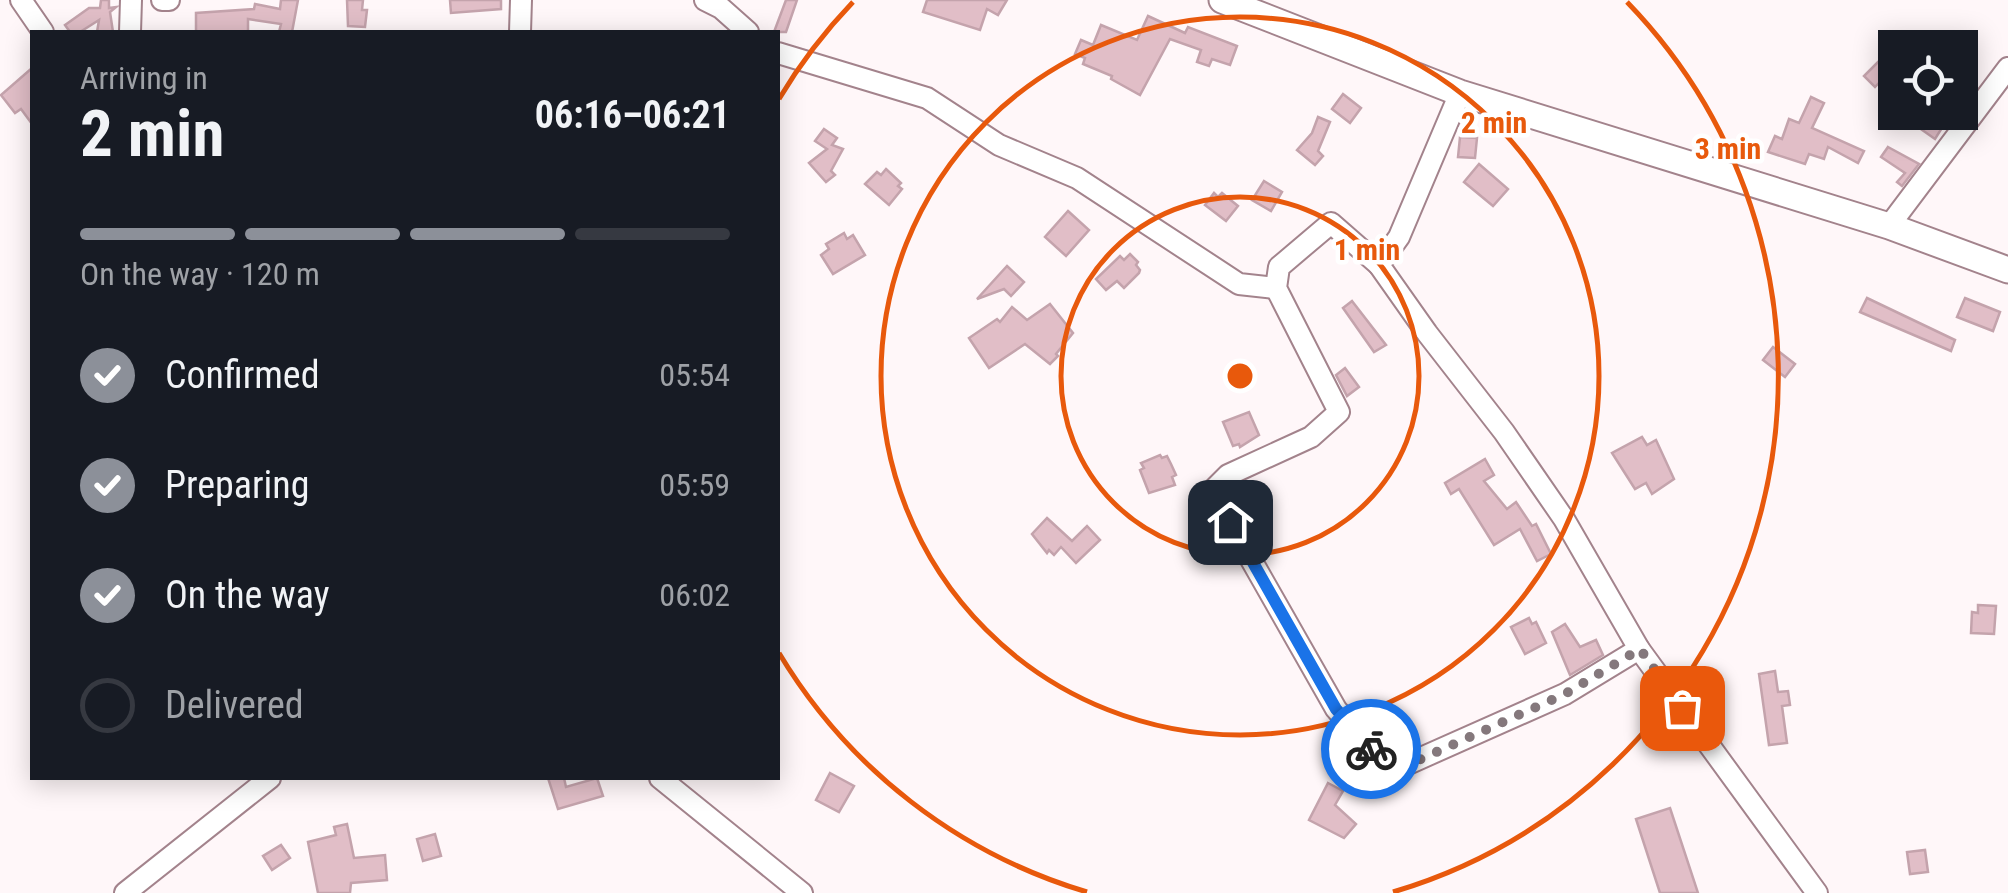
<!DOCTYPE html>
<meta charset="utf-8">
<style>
body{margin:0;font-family:"Roboto Condensed",sans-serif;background:#20242c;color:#f1f3f6;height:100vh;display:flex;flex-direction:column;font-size:38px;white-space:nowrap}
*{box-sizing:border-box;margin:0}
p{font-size:32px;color:#9ea1a6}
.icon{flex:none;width:55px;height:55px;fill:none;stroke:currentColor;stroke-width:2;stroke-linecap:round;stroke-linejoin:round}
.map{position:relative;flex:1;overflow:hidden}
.sheet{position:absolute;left:30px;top:30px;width:750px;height:750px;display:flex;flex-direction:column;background:#171b24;border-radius:0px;box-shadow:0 5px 25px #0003}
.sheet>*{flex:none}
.buttons{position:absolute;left:1878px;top:30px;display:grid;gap:20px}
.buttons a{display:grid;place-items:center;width:100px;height:100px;border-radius:0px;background:#171b24;box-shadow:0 5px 25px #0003;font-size:50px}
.pin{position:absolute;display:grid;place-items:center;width:85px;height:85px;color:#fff;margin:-42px;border-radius:20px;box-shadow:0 5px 15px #0006}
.courier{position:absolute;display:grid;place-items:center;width:100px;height:100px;margin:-50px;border:8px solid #1a73e8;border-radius:50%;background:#fff;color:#222;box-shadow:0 2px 12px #0007}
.headline em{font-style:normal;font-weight:700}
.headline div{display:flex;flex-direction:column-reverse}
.headline{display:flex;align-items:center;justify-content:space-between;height:170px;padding:0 50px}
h1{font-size:65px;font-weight:700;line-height:75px}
.bar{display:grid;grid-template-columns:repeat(4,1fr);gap:15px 10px;align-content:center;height:120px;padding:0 50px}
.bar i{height:12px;border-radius:8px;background:#363941}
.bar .current{background:#8c9099}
.bar p{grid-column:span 4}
ol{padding:0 50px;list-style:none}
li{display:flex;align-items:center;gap:30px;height:110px}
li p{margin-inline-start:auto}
li .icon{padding:10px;border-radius:50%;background:#8c9099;color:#fff;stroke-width:4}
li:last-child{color:#9ea1a6}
li i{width:55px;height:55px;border:5px solid #363941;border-radius:50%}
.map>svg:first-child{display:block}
</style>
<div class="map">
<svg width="2008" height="893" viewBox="0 0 2008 893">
<rect width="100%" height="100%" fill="#fff7f9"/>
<g fill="#e1bec7" stroke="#c4a3ac" stroke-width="2.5">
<polygon points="101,0 109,0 109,8 116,7 110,12 113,32 97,32 99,20 80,32 70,32 65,25 89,8 100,8"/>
<polygon points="281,0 298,0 292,32 279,32 281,24 248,19 248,32 196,32 196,13 254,9 255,4 280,9"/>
<polygon points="347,0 363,0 362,10 367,10 365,27 348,26"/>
<polygon points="450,0 501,0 501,9 451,13"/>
<polygon points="786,0 797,0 786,32 774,32"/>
<polygon points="927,0 1007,0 998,15 987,9 980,30 923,12"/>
<polygon points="1148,16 1185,33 1188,27 1237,46 1230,65 1212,59 1209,66 1197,62 1201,50 1170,39 1140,95 1111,79 1112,76 1083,64 1085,58 1075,54 1081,40 1093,45 1101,25 1137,40"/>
<polygon points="1886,54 1895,66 1875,87 1864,76"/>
<polygon points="32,68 32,124 21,109 15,113 1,95"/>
<polygon points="1343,94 1361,108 1350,123 1332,109"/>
<polygon points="1811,97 1824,103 1812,128 1864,151 1858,163 1828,147 1824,159 1809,154 1805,164 1768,152 1775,136 1782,139 1789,119 1799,123"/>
<polygon points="1914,112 1952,112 1935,139 1908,120"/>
<polygon points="1318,117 1330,122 1318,151 1323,156 1315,165 1297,150 1312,133"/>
<polygon points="824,129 837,138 832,145 843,149 831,171 835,175 826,182 809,163 827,149 815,141"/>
<polygon points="1460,137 1477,138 1475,158 1458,157"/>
<polygon points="1888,147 1919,164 1902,186 1897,182 1905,173 1881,157"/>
<polygon points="1479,164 1508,189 1493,206 1464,182"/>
<polygon points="886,169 901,183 898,186 902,189 889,205 865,184 877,172 881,175"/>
<polygon points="1264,181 1282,192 1271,211 1252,200"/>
<polygon points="1214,193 1218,197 1222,193 1238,206 1226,221 1205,205"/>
<polygon points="1068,211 1089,230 1066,256 1045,237"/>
<polygon points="844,233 847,239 853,235 865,255 833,274 821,255 829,249 826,244"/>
<polygon points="1130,254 1138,262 1136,265 1140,270 1139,273 1124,288 1117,281 1106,290 1096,279 1120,256 1124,260"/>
<polygon points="1007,266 1024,282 1011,296 1004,289 977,299"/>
<polygon points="1867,298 1955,340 1951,351 1860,312"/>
<polygon points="1965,298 2000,312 1993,331 1957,317"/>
<polygon points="1352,301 1386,345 1374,352 1343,308"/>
<polygon points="1050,304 1073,333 1056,354 1058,356 1050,364 1025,344 989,368 969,338 997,319 1000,322 1012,307 1027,320"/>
<polygon points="1773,347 1795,364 1785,377 1763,360"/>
<polygon points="1345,368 1359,387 1347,396 1336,375"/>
<polygon points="1249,412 1259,435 1240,447 1239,444 1233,446 1223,422"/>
<polygon points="1642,437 1647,445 1656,440 1674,479 1652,494 1646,483 1635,489 1612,453"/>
<polygon points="1160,455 1162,458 1167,456 1171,464 1176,475 1172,477 1175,485 1149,493 1140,470 1144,468 1141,463"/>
<polygon points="1485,459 1494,475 1484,481 1507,509 1516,502 1532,526 1536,524 1551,554 1537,561 1520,529 1494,545 1459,489 1451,494 1445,483"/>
<polygon points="1047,518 1072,541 1087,526 1100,540 1076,563 1061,547 1054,555 1049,550 1047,553 1032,534"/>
<polygon points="1978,605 1996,606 1994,634 1971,633 1972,612 1978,613"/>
<polygon points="1529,618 1532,624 1536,622 1546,643 1525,654 1511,627"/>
<polygon points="1565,624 1580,647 1596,640 1603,655 1570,675 1552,632"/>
<polygon points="1775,671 1778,692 1788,691 1790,705 1782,706 1787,743 1769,745 1759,674"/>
<polygon points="830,773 854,786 839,812 816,800"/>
<polygon points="548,778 564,778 566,787 597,778 603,796 558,809"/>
<polygon points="1328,783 1343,791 1335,805 1356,824 1344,838 1309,820"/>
<polygon points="1670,808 1698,893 1660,893 1636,819"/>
<polygon points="347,824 354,858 385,855 387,880 351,883 350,893 318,893 308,842 336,835 334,827"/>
<polygon points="435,834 441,856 423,861 417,839"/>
<polygon points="281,845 290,858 272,870 263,856"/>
<polygon points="1925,850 1928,872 1910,874 1907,852"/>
</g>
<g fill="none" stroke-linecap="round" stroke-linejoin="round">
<g stroke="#a3838c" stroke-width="24">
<g id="minor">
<polyline points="21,0 43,32"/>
<polyline points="162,0 169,0"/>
<polyline points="705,0 721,8 748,32"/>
<polyline points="130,32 131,0"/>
<polyline points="520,32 521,0"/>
<polyline points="778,53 927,98 999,145 1077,178 1239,284 1276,288"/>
<polyline points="1460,93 1399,237 1379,265 1427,333 1504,432 1564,519 1639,649 1817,893"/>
<polyline points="1889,226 2008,68"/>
<polyline points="1379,265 1331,223 1279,267 1276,288 1339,412 1311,437 1228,475 1212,491 1336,709 1376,755 1410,763 1565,694 1639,649"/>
<polyline points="660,778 802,893"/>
<polyline points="125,893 270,778"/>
</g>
</g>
<g stroke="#a3838c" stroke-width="29">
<polyline id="major" points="1222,0 1460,93 1889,226 2008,270"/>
</g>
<use href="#minor" stroke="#fff" stroke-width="20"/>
<use href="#major" stroke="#fff" stroke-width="25"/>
</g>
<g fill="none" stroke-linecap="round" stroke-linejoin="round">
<polyline stroke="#84787c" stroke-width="10" stroke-dasharray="0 18" points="1371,749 1376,754 1410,764 1565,694 1640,649 1682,708"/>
<polyline stroke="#1a73e8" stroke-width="12" points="1230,522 1336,709 1371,749"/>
</g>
<g fill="none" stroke="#e8590c" stroke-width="5">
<circle cx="1240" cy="376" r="179"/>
<circle cx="1240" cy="376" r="359"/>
<path d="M1087 892A538 538 0 0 1 779 653M779 99A538 538 0 0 1 853 2M1627 2A538 538 0 0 1 1393 892"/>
</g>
<circle cx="1240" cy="376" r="15" fill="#e8590c" stroke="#fff" stroke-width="5"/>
<g font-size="30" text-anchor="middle" font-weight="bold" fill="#e8590c" stroke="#fff" stroke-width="9" stroke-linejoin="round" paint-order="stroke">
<text x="1494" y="133">2 min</text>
<text x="1728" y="159">3 min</text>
<text x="1367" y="260">1 min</text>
</g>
</svg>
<div class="buttons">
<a><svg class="icon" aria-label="locate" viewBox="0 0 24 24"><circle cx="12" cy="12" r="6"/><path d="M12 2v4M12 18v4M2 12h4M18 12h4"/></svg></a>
</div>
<div class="pin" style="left:1682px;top:708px;background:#ea580c"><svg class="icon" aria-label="bag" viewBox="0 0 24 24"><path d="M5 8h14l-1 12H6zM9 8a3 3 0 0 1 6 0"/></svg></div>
<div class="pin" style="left:1230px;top:522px;background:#1f2937"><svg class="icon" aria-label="home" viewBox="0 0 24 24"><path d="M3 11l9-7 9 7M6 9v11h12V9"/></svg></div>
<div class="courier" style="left:1371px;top:749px"><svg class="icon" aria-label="bike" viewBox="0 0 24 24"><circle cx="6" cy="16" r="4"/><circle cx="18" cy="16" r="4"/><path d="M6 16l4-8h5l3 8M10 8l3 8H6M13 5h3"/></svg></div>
<section class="sheet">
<div class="headline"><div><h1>2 min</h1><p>Arriving in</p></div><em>06:16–06:21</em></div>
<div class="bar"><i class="current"></i><i class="current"></i><i class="current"></i><i></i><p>On the way · 120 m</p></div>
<ol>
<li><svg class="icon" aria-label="check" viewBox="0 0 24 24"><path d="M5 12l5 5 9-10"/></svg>Confirmed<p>05:54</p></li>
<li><svg class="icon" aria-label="check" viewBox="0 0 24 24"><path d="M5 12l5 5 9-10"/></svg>Preparing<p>05:59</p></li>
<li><svg class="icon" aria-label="check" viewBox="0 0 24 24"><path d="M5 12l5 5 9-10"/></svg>On the way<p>06:02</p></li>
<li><i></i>Delivered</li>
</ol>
</section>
</div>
